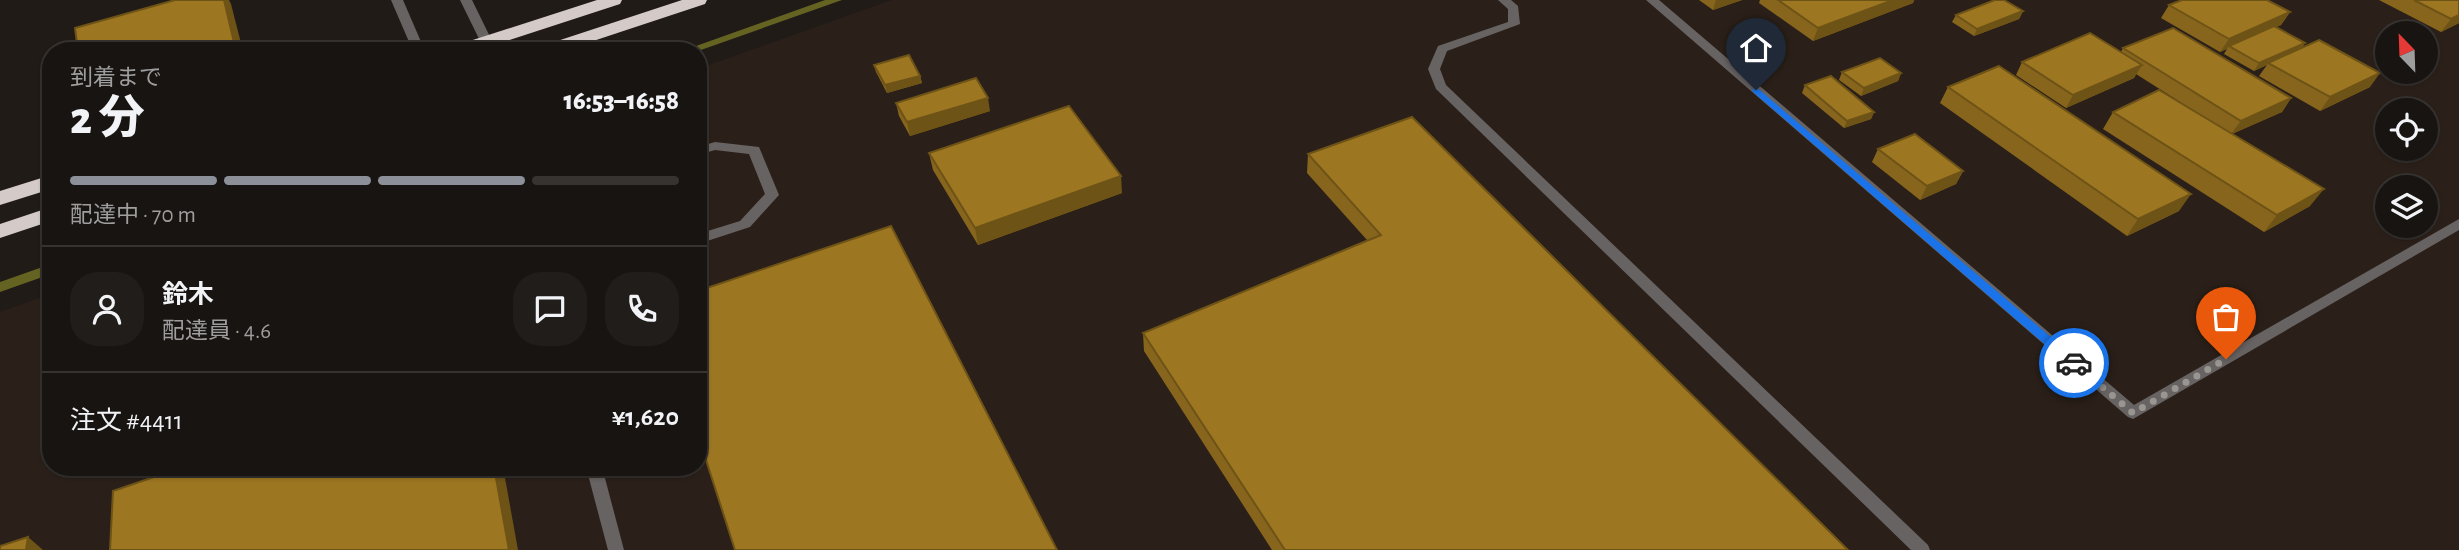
<!DOCTYPE html>
<html lang="ja">
<meta charset="utf-8">
<style>
body{margin:0;font-family:"Alegreya Sans","Noto Sans JP",sans-serif;background:#211d1a;color:#f1f3f6;height:100vh;display:flex;flex-direction:column;font-size:26px;white-space:nowrap}
*{box-sizing:border-box;margin:0}
p{font-size:23px;color:#9f9e9f}
.icon{flex:none;width:38px;height:38px;fill:none;stroke:currentColor;stroke-width:2;stroke-linecap:round;stroke-linejoin:round}
.map{position:relative;flex:1;overflow:hidden}
.sheet{position:absolute;left:42px;top:42px;width:665px;height:434px;display:flex;flex-direction:column;background:#181411;border-radius:28px;box-shadow:0 2px 5px #0004,0 0 0 2px #363331}
.sheet>*{flex:none}
.needle{width:46px;rotate:337deg}
.tools{position:absolute;left:2375px;top:21px;display:grid;gap:14px}
.tools a{display:grid;place-items:center;width:63px;height:63px;border-radius:50%;background:#181411;box-shadow:0 2px 5px #0004,0 0 0 2px #363331;font-size:35px}
.pin{position:absolute;display:grid;place-items:center;width:60px;height:60px;color:#fff;margin:-72px -30px;border-radius:50% 50% 50% 0;rotate:-45deg;box-shadow:0 0 7px #0007}
.pin .icon{rotate:45deg}
.courier{position:absolute;display:grid;place-items:center;width:70px;height:70px;margin:-35px;border:5px solid #1a73e8;border-radius:50%;background:#fff;color:#222;box-shadow:0 2px 9px #0007}
.summary em{font-style:normal;font-weight:800}
.summary div{display:flex;flex-direction:column-reverse}
.summary{display:flex;align-items:center;justify-content:space-between;height:119px;padding:0 28px}
h1{font-size:46px;font-weight:800;line-height:52px}
.bar{display:grid;grid-template-columns:repeat(4,1fr);gap:10px 7px;align-content:center;height:84px;padding:0 28px}
.bar i{height:9px;border-radius:5px;background:#363331}
.bar .active{background:#8c9099}
.bar p{grid-column:span 4}
.line{display:flex;align-items:center;gap:18px;padding:0 28px;border-top:2px solid #363331}
.line div{flex:1}
.round{display:grid;place-items:center;flex:none;width:74px;height:74px;border-radius:28px;background:#211d1a}
.map>svg:first-child{display:block}
</style>
<div class="map">
<svg width="2459" height="550" viewBox="0 0 2459 550">
<rect width="100%" height="100%" fill="#201b17"/>
<path fill="#2b2019" fill-rule="evenodd" d="M892,0h1567v550h-2459v-238l51,-18v173h647v-398zM2387,33h39v39h-39zM2387,110h39v39h-39zM2387,187h39v39h-39z"/>
<g fill="none" stroke-linecap="round" stroke-linejoin="round">
<g fill="#646321" fill-rule="evenodd">
<polygon points="825,0 842,0 698,51 682,51"/>
<polygon points="51,264 51,274 0,292 0,282"/>
</g>
<g fill="#686363" fill-rule="evenodd">
<polygon points="1498,0 1511,0 1518,6 1520,24 1447,51 1440,69 1446,85 1928,545 1930,550 1911,550 1436,89 1428,69 1438,46 1508,22 1508,9"/>
<polygon points="715,142 759,147 779,195 750,227 698,244 698,234 740,221 765,194 749,154 715,150 698,155 698,147"/>
<polygon points="586,467 602,467 624,550 608,550"/>
</g>
<g fill="#686363" fill-rule="evenodd">
<polygon points="391,0 403,0 425,51 413,51"/>
<polygon points="460,0 472,0 497,51 485,51"/>
<polygon points="1646,0 1659,0 2134,405 2459,219 2459,230 2133,419 2128,417"/>
</g>
<g fill="#d4cac8" fill-rule="evenodd">
<polygon points="597,0 622,0 620,4 476,51 448,51 451,47"/>
<polygon points="682,0 707,0 705,4 563,51 536,51 539,47"/>
<polygon points="51,175 51,189 0,205 0,191"/>
<polygon points="51,207 51,221 0,238 0,224"/>
</g>
</g>
<g fill="#87651c">
<polygon points="1699,0 1742,0 1713,10"/>
<polygon points="1760,0 1914,0 1913,3 1813,41 1759,3"/>
<polygon points="2379,0 2459,0 2459,23 2441,32"/>
<polygon points="2169,5 2290,12 2281,25 2276,27 2305,43 2302,48 2370,87 2320,111 2259,76 2267,65 2254,71 2224,54 2227,49 2220,52 2161,18"/>
<polygon points="2023,11 2019,19 1974,36 1952,22 1956,15"/>
<polygon points="2123,48 2291,98 2282,112 2232,134 2310,206 2264,232 2103,129 2113,112 2218,126 2136,74 2134,78 2066,108 2016,75 2022,62 2121,52"/>
<polygon points="874,65 920,76 922,83 887,93 876,72"/>
<polygon points="1842,72 1901,73 1898,81 1861,96 1839,80"/>
<polygon points="1805,85 1874,112 1871,119 1844,128 1802,93"/>
<polygon points="1948,87 2179,211 2127,236 1940,103"/>
<polygon points="896,103 990,111 910,136 899,116"/>
<polygon points="1878,149 1963,171 1956,184 1920,200 1872,162"/>
<polygon points="929,153 1122,193 978,245 933,170"/>
<polygon points="1308,154 1848,550 1272,550 1144,351 1143,333 1367,240 1307,173"/>
</g>
<g fill="#6e5317">
<polygon points="224,0 229,0 231,4 243,51 236,51"/>
<polygon points="1716,0 1742,0 1713,10"/>
<polygon points="1893,0 1914,0 1913,3 1813,41 1818,28"/>
<polygon points="2023,11 2019,19 1974,36 1977,29"/>
<polygon points="2290,12 2281,25 2231,47 2229,46 2227,49 2220,52 2229,39"/>
<polygon points="2459,15 2459,23 2441,32 2451,19"/>
<polygon points="2305,43 2300,50 2268,63 2267,65 2254,71 2259,63"/>
<polygon points="2142,65 2134,78 2066,108 2073,95"/>
<polygon points="1901,73 1898,81 1861,96 1864,88"/>
<polygon points="2380,73 2370,87 2320,111 2330,97"/>
<polygon points="920,76 922,83 887,93 885,85"/>
<polygon points="988,98 990,111 910,136 907,122"/>
<polygon points="2291,98 2282,112 2231,134 2241,121"/>
<polygon points="1874,112 1871,119 1844,128 1847,121"/>
<polygon points="1963,171 1956,184 1920,200 1927,186"/>
<polygon points="1121,176 1122,193 978,245 975,228"/>
<polygon points="2324,189 2310,206 2264,232 2277,215"/>
<polygon points="2191,194 2179,211 2127,236 2138,219"/>
<polygon points="494,467 503,467 518,550 509,550"/>
<polygon points="28,537 43,550 26,550"/>
</g>
<g fill="#9d7621" stroke="#6e5317" stroke-width="2">
<polygon points="175,0 224,0 236,51 78,51 75,28"/>
<polygon points="1778,0 1893,0 1818,28"/>
<polygon points="1995,0 2004,0 2023,11 1977,29 1956,15"/>
<polygon points="2182,0 2267,0 2290,12 2229,39 2169,5"/>
<polygon points="2414,0 2459,0 2459,15 2451,19"/>
<polygon points="2274,26 2305,43 2259,63 2229,46"/>
<polygon points="2173,28 2291,98 2241,121 2123,48"/>
<polygon points="2090,33 2142,65 2073,95 2022,62"/>
<polygon points="2319,40 2380,73 2330,97 2268,63"/>
<polygon points="909,55 920,76 885,85 874,65"/>
<polygon points="1880,58 1901,73 1864,88 1842,72"/>
<polygon points="1999,66 2191,194 2138,219 1948,87"/>
<polygon points="1831,76 1874,112 1847,121 1805,85"/>
<polygon points="976,78 988,98 907,122 896,103"/>
<polygon points="2159,90 2324,189 2277,215 2113,112"/>
<polygon points="1069,106 1121,176 975,228 929,153"/>
<polygon points="1412,117 1848,550 1285,550 1143,333 1381,235 1308,154"/>
<polygon points="1915,134 1963,171 1927,186 1878,149"/>
<polygon points="891,226 1057,550 735,550 698,435 698,291"/>
<polygon points="183,467 494,467 509,550 110,550 113,491"/>
<polygon points="28,537 26,550 0,550 0,546"/>
</g>
<polygon fill="#1a73e8" points="1756,87 2078,360 2078,366 2070,366 1753,92 1752,90"/>
<g fill="none" stroke-linecap="round" stroke-linejoin="round">
<polyline stroke="#999591" stroke-width="7" stroke-dasharray="0 12.6" points="2074,363 2133,413 2226,359"/>
</g>
</svg>
<div class="tools">
<a><svg class="needle" viewBox="-14 -14 28 28"><path d="M0-13l5 13h-10z" fill="#e53935"/><path d="M0 13l5-13h-10z" fill="#9f9e9f"/></svg></a>
<a><svg class="icon" aria-label="locate" viewBox="0 0 24 24"><circle cx="12" cy="12" r="6"/><path d="M12 2v4M12 18v4M2 12h4M18 12h4"/></svg></a>
<a><svg class="icon" aria-label="layers" viewBox="0 0 24 24"><path d="M12 4l9 5-9 5-9-5zM3 14l9 5 9-5"/></svg></a>
</div>
<div class="pin" style="left:2226px;top:359px;background:#ea580c"><svg class="icon" aria-label="bag" viewBox="0 0 24 24"><path d="M5 8h14l-1 12H6zM9 8a3 3 0 0 1 6 0"/></svg></div>
<div class="pin" style="left:1756px;top:90px;background:#1f2937"><svg class="icon" aria-label="home" viewBox="0 0 24 24"><path d="M3 11l9-7 9 7M6 9v11h12V9"/></svg></div>
<div class="courier" style="left:2074px;top:363px"><svg class="icon" aria-label="car" viewBox="0 0 24 24"><path d="M5 17H2v-5l4-1 3-4h7l3 4 3 1v5h-3M9 17h6M6 11h13"/><circle cx="7" cy="17" r="2"/><circle cx="17" cy="17" r="2"/></svg></div>
<section class="sheet">
<div class="summary"><div><h1>2 分</h1><p>到着まで</p></div><em>16:53–16:58</em></div>
<div class="bar"><i class="active"></i><i class="active"></i><i class="active"></i><i></i><p>配達中 · 70 m</p></div>
<div class="line" style="height:126px"><a class="round"><svg class="icon" aria-label="person" viewBox="0 0 24 24"><circle cx="12" cy="8" r="4"/><path d="M4 21q1-7 8-7t8 7"/></svg></a><div><b>鈴木</b><p>配達員 · 4.6</p></div><a class="round"><svg class="icon" aria-label="chat" viewBox="0 0 24 24"><path d="M4 5h16v11H9l-5 4z"/></svg></a><a class="round"><svg class="icon" aria-label="phone" viewBox="0 0 24 24"><path d="M5 4h4l2 5-3 2q2 4 5 5l2-3 5 2v4C11 20 4 13 5 4z"/></svg></a></div>
<div class="line" style="height:91px"><div>注文 #4411</div><b>¥1,620</b></div>
</section>
</div>
